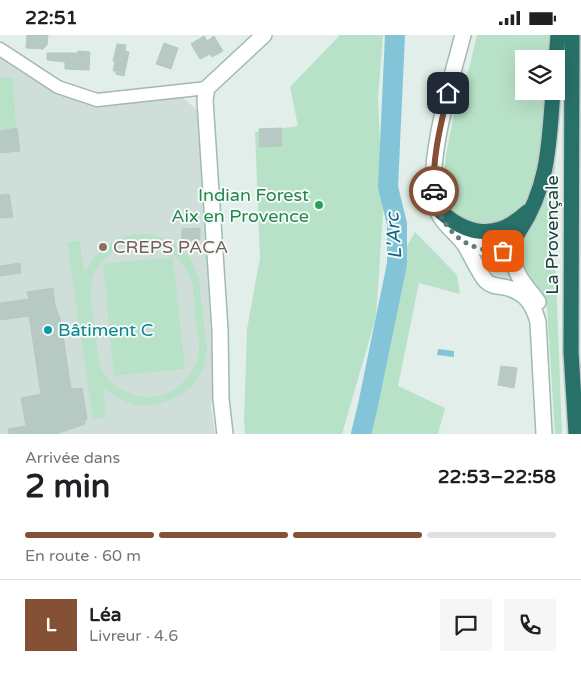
<!DOCTYPE html>
<html lang="fr">
<meta charset="utf-8">
<style>
body{margin:0;font-family:"Varela Round",sans-serif;background:#f6f6f6;color:#202124;height:100vh;display:flex;flex-direction:column;font-size:19px;white-space:nowrap}
*{box-sizing:border-box;margin:0}
p{font-size:16px;color:#757577}
.icon{flex:none;width:28px;height:28px;fill:none;stroke:currentColor;stroke-width:2;stroke-linecap:round;stroke-linejoin:round}
.map{position:relative;height:399px;overflow:hidden}
.sheet{display:flex;flex-direction:column;background:#fff;flex:1}
.sheet>*{flex:none}
.tools{position:absolute;left:515px;top:15px;display:grid;gap:10px}
.tools a{display:grid;place-items:center;width:50px;height:50px;border-radius:0px;background:#fff;box-shadow:0 5px 20px #0002;font-size:25px}
.pin{position:absolute;display:grid;place-items:center;width:42px;height:42px;color:#fff;margin:-21px;border-radius:10px;box-shadow:0 2px 8px #0006}
.courier{position:absolute;display:grid;place-items:center;width:50px;height:50px;margin:-25px;border:4px solid #845137;border-radius:50%;background:#fff;color:#222;box-shadow:0 1px 6px #0007}
.head em{font-style:normal;font-weight:800}
.head div{display:flex;flex-direction:column-reverse}
.head{display:flex;align-items:center;justify-content:space-between;height:85px;padding:0 25px}
h1{font-size:32px;font-weight:800;line-height:38px}
.bar{display:grid;grid-template-columns:repeat(4,1fr);gap:8px 5px;align-content:center;height:60px;padding:0 25px}
.bar i{height:6px;border-radius:4px;background:#e0e0e0}
.bar .selected{background:#845137}
.bar p{grid-column:span 4}
.line{display:flex;align-items:center;gap:12px;padding:0 25px;border-top:1px solid #e0e0e0}
.line div{flex:1}
.round{display:grid;place-items:center;flex:none;width:52px;height:52px;border-radius:0px;background:#f6f6f6}
.status{display:flex;justify-content:space-between;align-items:center;height:35px;padding:0 25px;background:#fff;direction:ltr}
.status svg{height:14px;fill:currentColor}
.map>svg:first-child{display:block}
</style>
<div class="status"><b>22:51</b><svg viewBox="0 0 49 12"><path d="M0 12V9h3v3zM5 12V6h3v6zM10 12V3h3v9zM15 12V0h3v12zM26 1h20v11H26zM47 4h2v5h-2z"/></svg></div>
<div class="map">
<svg width="581" height="399" viewBox="0 0 581 399">
<rect width="100%" height="100%" fill="#e2eeea"/>
<polygon fill="#d0ded9" points="0,18 102,68 181,61 198,76 214,348 211,371 215,399 0,399"/>
<g fill="#b8e2c8" fill-rule="evenodd">
<polygon points="340,0 383,0 378,63 383,178 376,282 342,399 245,399 244,387 247,294 260,223 255,97 298,91 290,52"/>
<polygon points="477,0 551,0 549,24 524,24 524,56 547,56 542,123 532,157 515,181 495,190 471,188 456,179 447,168 443,147 446,120 456,69 469,34"/>
<polygon points="13,42 16,93 0,95 0,43"/>
<polygon points="553,128 555,128 554,192 562,399 555,399 547,273 522,233 521,224 513,213 535,180 547,154"/>
<polygon points="415,197 457,240 460,259 419,248 398,351 445,373 438,399 360,399 397,229"/>
<path d="M136,199h14l19,6 21,17 9,21 8,73c-3,28 -20,45 -46,52 -7,2 -16,4 -23,3 -13,-3 -24,-11 -35,-18l3,29 -13,2 -26,-177 13,-1 4,32c16,-24 22,-33 52,-39zM127,209c10,0 25,-2 34,3 16,7 28,23 32,40 1,10 1,20 2,30 1,10 4,20 4,30 0,30 -31,55 -60,49 -12,-3 -28,-11 -35,-22 -7,-12 -7,-27 -8,-40 -6,-44 -15,-66 31,-90z"/>
<polygon points="173,222 185,334 114,341 103,229"/>
</g>
<polygon fill="#84c4d9" points="438,314 454,316 454,322 437,320"/>
<g fill="none" stroke-linecap="round" stroke-linejoin="round">
<polyline stroke="#84c4d9" stroke-width="20" points="361,399 368,370 397,229 397,189 388,152 395,0"/>
</g>
<g fill="#b7c9c3" stroke="#b4c9c2">
<polygon points="27,0 48,0 47,10 43,14 26,13"/>
<polygon points="204,1 207,6 214,1 223,16 212,22 210,19 200,24 191,9"/>
<polygon points="164,8 178,13 171,34 156,29"/>
<polygon points="117,9 126,10 125,16 129,17 124,41 116,39 116,36 113,36 115,26 113,26"/>
<polygon points="78,16 90,17 89,35 65,34 65,27 47,25 47,18 78,18"/>
<polygon points="17,93 20,116 0,118 0,96"/>
<polygon points="281,93 282,111 260,112 259,94"/>
<polygon points="9,159 13,182 0,183 0,160"/>
<polygon points="200,193 200,205 182,206 182,194"/>
<polygon points="20,228 21,238 0,241 0,231"/>
<polygon points="53,253 55,270 61,287 71,354 82,353 87,384 85,385 85,389 56,399 9,399 8,394 26,391 21,363 41,359 29,281 0,285 0,268 29,264 27,257"/>
<polygon points="501,331 517,333 514,353 498,350"/>
</g>
<g fill="none" stroke-linecap="round" stroke-linejoin="round">
<g stroke="#a4b7b2" stroke-width="15">
<polyline id="street" points="0,14 58,52 97,65 207,53"/>
</g>
<g stroke="#9fbbb4" stroke-width="18">
<g id="secondary">
<path d="M463,0c-11,42 -40,135 -26,175 6,15 19,22 28,35 5,8 16,32 21,36 5,5 11,5 18,6 20,4 29,16 34,35l6,112"/>
<path d="M462,206l31,10c20,-3 18,11 26,25 5,9 13,17 19,26"/>
<polyline points="225,399 221,364 220,295 205,65 207,53 264,0"/>
</g>
</g>
<g stroke="#c1cac8" stroke-width="18">
<g id="highway">
<polyline points="572,0 571,317 576,399"/>
<polyline points="556,24 558,0"/>
<path d="M437,173c29,28 59,33 90,4"/>
<path d="M503,216c6,-7 13,-13 17,-21 29,-45 29,-87 33,-139"/>
</g>
</g>
<use href="#street" stroke="#fff" stroke-width="12"/>
<use href="#secondary" stroke="#fff" stroke-width="15"/>
<use href="#highway" stroke="#287169" stroke-width="15"/>
</g>
<g fill="none" stroke-linecap="round" stroke-linejoin="round">
<path stroke="#647e79" stroke-width="5" stroke-dasharray="0 9" d="M434,156c5,33 23,55 58,60 3,0 7,-1 11,0"/>
<path stroke="#845137" stroke-width="6" d="M434,156c-2,-33 7,-67 14,-98"/>
</g>
<circle fill="#2e9e5b" stroke="#f3faf7" stroke-width="2" cx="319" cy="170" r="5"/>
<circle fill="#8d6e63" stroke="#f3faf7" stroke-width="2" cx="103" cy="212" r="5"/>
<circle fill="#0f9aa8" stroke="#f3faf7" stroke-width="2" cx="48" cy="295" r="5"/>
<g text-anchor="middle" dominant-baseline="central" stroke-width="4" stroke-linejoin="round" paint-order="stroke">
<g font-size="18" fill="#27864d" stroke="#f3faf7" text-anchor="end">
<text x="309" y="160">Indian Forest<tspan x="309" dy="21">Aix en Provence</tspan></text>
</g>
<g font-size="18" fill="#20423c" stroke="#f3faf7">
<text transform="translate(552 200) rotate(-90)">La Provençale</text>
</g>
<g font-size="18" fill="#785e54" stroke="#f3faf7" text-anchor="start">
<text x="113" y="212">CREPS PACA</text>
</g>
<g font-size="18" fill="#0d838f" stroke="#f3faf7" text-anchor="start">
<text x="58" y="295">Bâtiment C</text>
</g>
<g font-size="19" font-style="italic" fill="#126785" stroke="#f3faf7">
<text transform="translate(394 201) rotate(-94)">L'Arc</text>
</g>
</g>
</svg>
<div class="tools">
<a><svg class="icon" aria-label="layers" viewBox="0 0 24 24"><path d="M12 4l9 5-9 5-9-5zM3 14l9 5 9-5"/></svg></a>
</div>
<div class="pin" style="left:503px;top:216px;background:#ea580c"><svg class="icon" aria-label="bag" viewBox="0 0 24 24"><path d="M5 8h14l-1 12H6zM9 8a3 3 0 0 1 6 0"/></svg></div>
<div class="pin" style="left:448px;top:58px;background:#1f2937"><svg class="icon" aria-label="home" viewBox="0 0 24 24"><path d="M3 11l9-7 9 7M6 9v11h12V9"/></svg></div>
<div class="courier" style="left:434px;top:156px"><svg class="icon" aria-label="car" viewBox="0 0 24 24"><path d="M5 17H2v-5l4-1 3-4h7l3 4 3 1v5h-3M9 17h6M6 11h13"/><circle cx="7" cy="17" r="2"/><circle cx="17" cy="17" r="2"/></svg></div>
</div>
<section class="sheet">
<div class="head"><div><h1>2 min</h1><p>Arrivée dans</p></div><em>22:53–22:58</em></div>
<div class="bar"><i class="selected"></i><i class="selected"></i><i class="selected"></i><i></i><p>En route · 60 m</p></div>
<div class="line" style="height:90px"><b class="round" style="background:#845137;color:#fff">L</b><div><b>Léa</b><p>Livreur · 4.6</p></div><a class="round"><svg class="icon" aria-label="chat" viewBox="0 0 24 24"><path d="M4 5h16v11H9l-5 4z"/></svg></a><a class="round"><svg class="icon" aria-label="phone" viewBox="0 0 24 24"><path d="M5 4h4l2 5-3 2q2 4 5 5l2-3 5 2v4C11 20 4 13 5 4z"/></svg></a></div>
</section>
